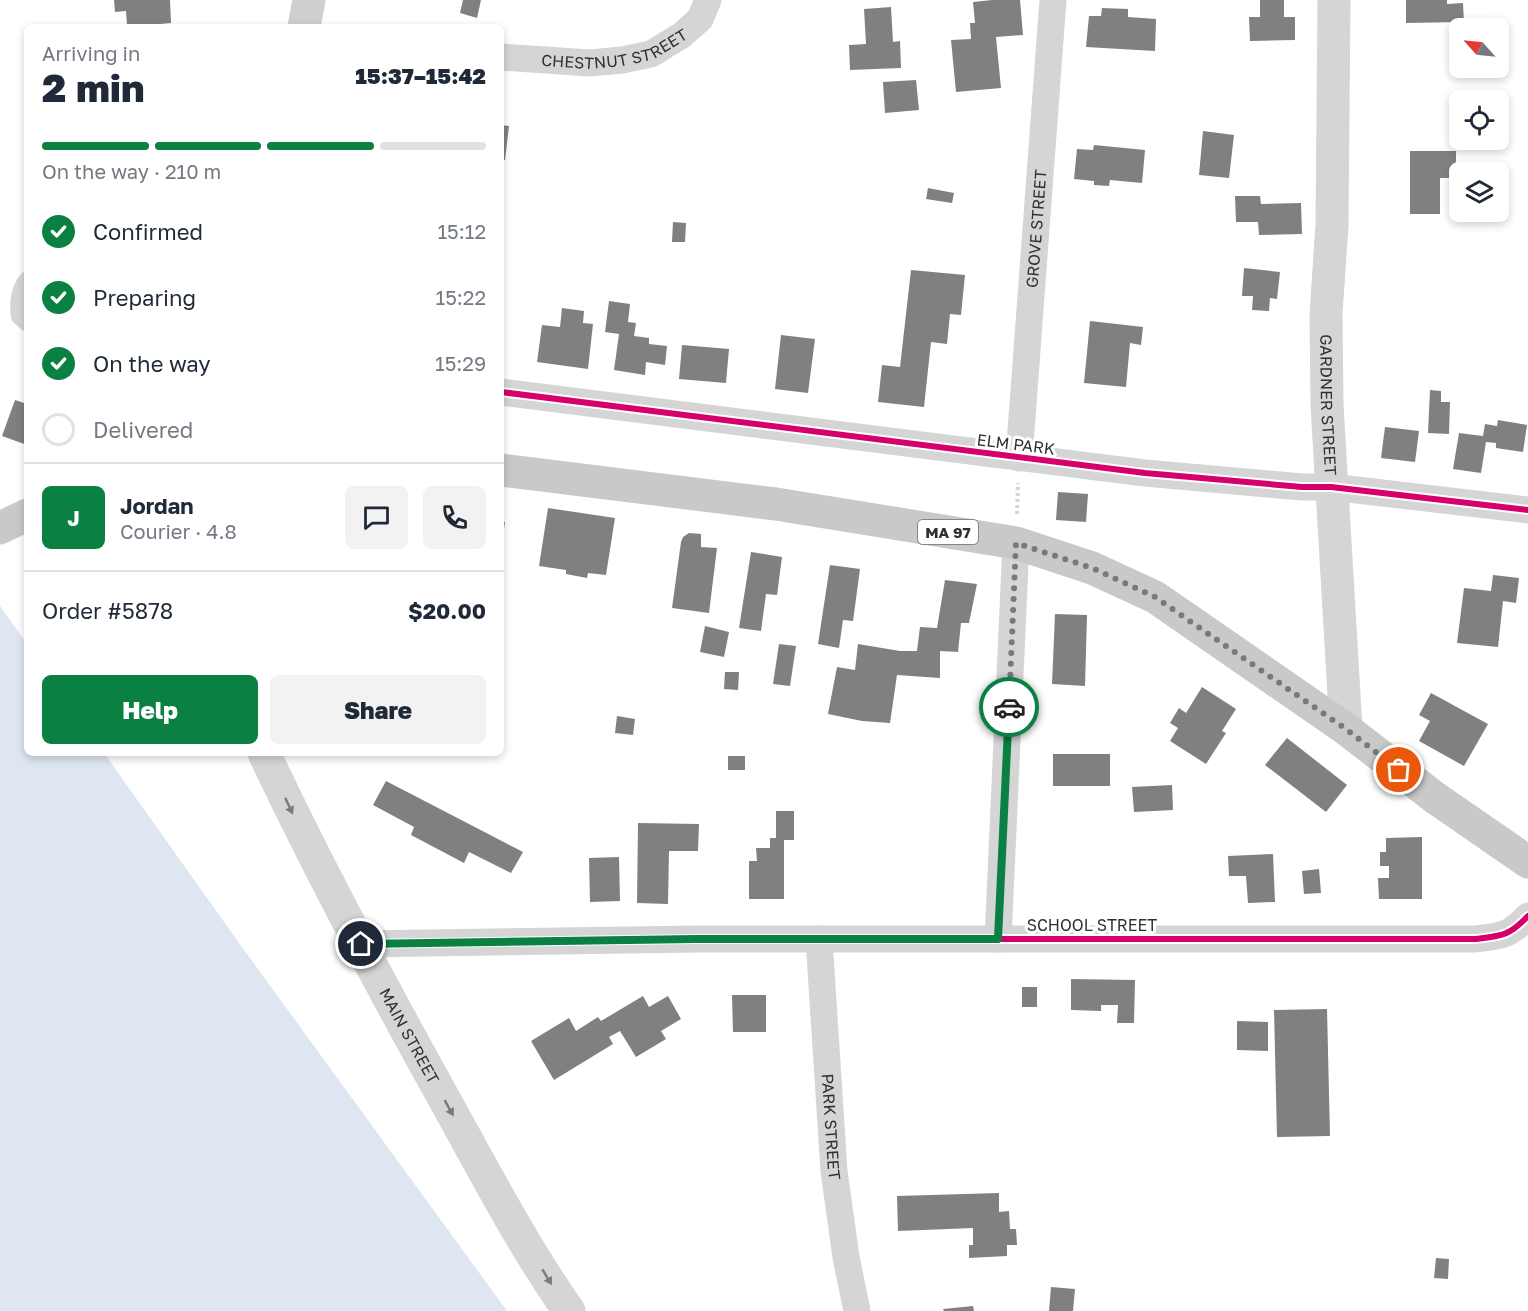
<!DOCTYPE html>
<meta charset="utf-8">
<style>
body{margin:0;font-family:"Golos Text",sans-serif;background:#f2f2f3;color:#1f2937;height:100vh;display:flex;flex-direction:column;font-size:22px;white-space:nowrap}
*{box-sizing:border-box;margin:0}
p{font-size:20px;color:#747a83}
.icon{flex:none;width:33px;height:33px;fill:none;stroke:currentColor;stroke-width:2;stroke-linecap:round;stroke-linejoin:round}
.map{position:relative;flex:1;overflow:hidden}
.sheet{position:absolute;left:24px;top:24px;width:480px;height:732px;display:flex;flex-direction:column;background:#fff;border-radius:9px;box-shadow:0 3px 9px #0003}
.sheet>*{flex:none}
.needle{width:39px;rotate:297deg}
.buttons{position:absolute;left:1449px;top:18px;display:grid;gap:12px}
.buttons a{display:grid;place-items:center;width:60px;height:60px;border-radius:9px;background:#fff;box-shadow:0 3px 9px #0003;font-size:30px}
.pin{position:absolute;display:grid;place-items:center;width:51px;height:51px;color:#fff;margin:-26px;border:3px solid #fff;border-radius:50%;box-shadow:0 2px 6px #0007}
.courier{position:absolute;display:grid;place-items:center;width:60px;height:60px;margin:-30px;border:4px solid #0b8043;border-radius:50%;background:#fff;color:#222;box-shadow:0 2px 8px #0007}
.head em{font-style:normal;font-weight:800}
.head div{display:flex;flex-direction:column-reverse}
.head{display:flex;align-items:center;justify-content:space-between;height:102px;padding:0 18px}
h1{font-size:39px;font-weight:800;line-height:45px}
.bar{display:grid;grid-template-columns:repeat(4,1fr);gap:9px 6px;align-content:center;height:72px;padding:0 18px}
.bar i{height:8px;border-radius:4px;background:#e0e1e3}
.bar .selected{background:#0b8043}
.bar p{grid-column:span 4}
.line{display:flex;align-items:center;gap:15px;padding:0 18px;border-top:2px solid #e0e1e3}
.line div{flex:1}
.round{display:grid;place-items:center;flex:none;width:63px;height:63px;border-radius:9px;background:#f2f2f3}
ol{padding:0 18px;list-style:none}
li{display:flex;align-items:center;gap:18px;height:66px}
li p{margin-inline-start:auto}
li .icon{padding:6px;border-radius:50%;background:#0b8043;color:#fff;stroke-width:4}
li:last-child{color:#747a83}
li i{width:33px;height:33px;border:3px solid #e0e1e3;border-radius:50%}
.button{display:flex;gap:12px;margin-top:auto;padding:12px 18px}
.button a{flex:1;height:69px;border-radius:9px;background:#0b8043;color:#fff;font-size:24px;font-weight:800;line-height:69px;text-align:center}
.button a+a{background:#f2f2f3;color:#1f2937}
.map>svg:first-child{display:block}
</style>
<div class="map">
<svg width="1528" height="1311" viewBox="0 0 1528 1311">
<rect width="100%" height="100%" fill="#fff"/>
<polygon fill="#dde6f1" points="0,606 27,644 27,753 104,753 239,943 507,1311 0,1311"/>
<g fill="#808080">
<polygon points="114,0 170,0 171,23 160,24 160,27 127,26 126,11 115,12"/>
<polygon points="463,0 481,0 477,18 460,13"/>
<polygon points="992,0 1020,0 1023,35 996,37 1001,88 956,92 951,40 971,39 970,23 975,23 973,2"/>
<polygon points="1260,0 1284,0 1284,17 1295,17 1295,40 1250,41 1249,17 1260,17"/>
<polygon points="1406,0 1447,0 1447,4 1463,3 1464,22 1406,23"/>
<polygon points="891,7 893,42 900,41 901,68 850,70 849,45 866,44 864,9"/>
<polygon points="1102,8 1128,9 1128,17 1156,19 1155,51 1086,47 1089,16 1101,16"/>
<polygon points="916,80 919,110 885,113 883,82"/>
<polygon points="501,125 509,126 505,160 501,160"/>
<polygon points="1203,131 1234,135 1229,178 1199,175"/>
<polygon points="1094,145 1145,150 1142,183 1110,180 1109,186 1094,185 1094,181 1074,179 1077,149 1093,150"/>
<polygon points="1410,151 1456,151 1456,178 1440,178 1440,214 1410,214"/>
<polygon points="928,188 954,193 952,203 926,199"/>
<polygon points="1235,196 1260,196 1261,204 1301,203 1302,234 1259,235 1258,222 1236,222"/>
<polygon points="673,222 686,223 685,242 672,242"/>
<polygon points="1244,268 1280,272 1277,299 1270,298 1269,311 1252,310 1253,296 1242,296"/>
<polygon points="911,270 965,275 961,315 950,314 947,344 931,342 924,407 878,402 882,365 900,367"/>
<polygon points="609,301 630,304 628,322 636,323 634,336 649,338 649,344 667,346 665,365 646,362 645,375 614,370 619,334 605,332"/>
<polygon points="562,308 584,311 583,323 593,324 588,369 537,362 542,325 560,327"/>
<polygon points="1090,321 1143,327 1141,345 1130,343 1126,387 1084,383"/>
<polygon points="781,335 815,339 808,393 775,389"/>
<polygon points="682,345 729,349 726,383 679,379"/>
<polygon points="1430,390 1441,391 1441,402 1450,402 1449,434 1428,433"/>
<polygon points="15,400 27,404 27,445 2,436"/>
<polygon points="1498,420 1527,425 1523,452 1496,448 1496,443 1486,442 1481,473 1453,469 1459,433 1483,436 1485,424 1497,426"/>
<polygon points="1385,427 1419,431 1415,462 1381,458"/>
<polygon points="1058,492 1088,494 1086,522 1056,520"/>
<polygon points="548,508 615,518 606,575 588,573 587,578 566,574 566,570 539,566"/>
<polygon points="501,522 505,522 503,536 501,536"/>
<polygon points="689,533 701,534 701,547 717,548 709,613 672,608 681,542 683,537"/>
<polygon points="751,552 782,557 777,595 766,594 761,631 739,628"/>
<polygon points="830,565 860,569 853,621 843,620 839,648 818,644"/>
<polygon points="1493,575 1519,578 1516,603 1503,601 1498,647 1457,643 1464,588 1491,591"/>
<polygon points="945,580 977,584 969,623 961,623 958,652 940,651 940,678 897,675 890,723 862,721 828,714 837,667 855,670 858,644 900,651 917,651 920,627 937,628"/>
<polygon points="1055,614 1087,615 1085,686 1052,684"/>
<polygon points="705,626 729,632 724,657 700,652"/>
<polygon points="779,644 796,646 790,686 773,684"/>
<polygon points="725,672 739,672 738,690 724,689"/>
<polygon points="1202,687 1236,709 1222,731 1226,733 1206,764 1170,741 1178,728 1170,723 1179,708 1186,713"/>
<polygon points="1431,693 1488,724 1464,766 1419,741 1430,721 1419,715"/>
<polygon points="617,716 635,719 633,735 615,733"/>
<polygon points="1287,738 1347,785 1326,812 1265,765"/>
<rect x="1053" y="754" width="57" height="32"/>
<rect x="728" y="756" width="17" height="14"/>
<polygon points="386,781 523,852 511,873 469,852 464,863 411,835 414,827 373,805"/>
<polygon points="1172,785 1173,810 1134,812 1132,787"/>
<polygon points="776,811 794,811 794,840 784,840 784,899 749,899 749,861 757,861 756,848 770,848 770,838 776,838"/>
<polygon points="638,823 699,824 698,851 669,851 668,904 637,903"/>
<polygon points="1422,837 1422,899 1379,899 1378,878 1389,878 1389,866 1380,866 1380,852 1386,852 1386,838"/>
<polygon points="1273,854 1275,902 1248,903 1246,876 1229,876 1228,856"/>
<polygon points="619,857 620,901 590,902 589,858"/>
<polygon points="1319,869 1321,893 1304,894 1302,871"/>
<polygon points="1071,979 1135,980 1134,1023 1117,1023 1118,1005 1101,1005 1101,1011 1071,1010"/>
<rect x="1022" y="987" width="15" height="20"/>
<polygon points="732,995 766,995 766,1032 733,1032"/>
<polygon points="643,996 649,1007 668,996 681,1019 661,1031 666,1039 636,1057 620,1031 609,1037 613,1044 554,1080 531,1041 569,1018 576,1031 598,1017 601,1021"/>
<polygon points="1327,1009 1330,1136 1277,1137 1274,1010"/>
<polygon points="1237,1021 1268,1022 1268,1051 1237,1050"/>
<polygon points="999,1193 999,1212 1009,1211 1010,1229 1016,1229 1017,1245 1007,1245 1007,1256 969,1258 969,1245 973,1245 973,1228 898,1231 897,1196"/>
<polygon points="1436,1258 1449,1259 1448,1279 1434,1278"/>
<polygon points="1051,1287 1075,1289 1073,1311 1049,1311"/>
<polygon points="973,1306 974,1311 944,1311 943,1309"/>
</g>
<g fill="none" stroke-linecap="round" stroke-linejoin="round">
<polyline stroke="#d4d4d4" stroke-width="4" stroke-dasharray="3 3" stroke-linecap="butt" points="1017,514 1018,483"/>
<path stroke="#d5d5d5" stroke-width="14" d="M27,278c-10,11 -11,25 -9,39l9,8"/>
<g stroke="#d5d5d5" stroke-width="27">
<path id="s1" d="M501,57l89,6 32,-3 29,-6 31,-19 18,-16 8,-19"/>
<polyline points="501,392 1145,473 1302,487 1331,487 1528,510"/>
<path id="s2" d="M1019,458l34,-458"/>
<path id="s3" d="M819,939l15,232 12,86 11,54"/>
<polyline points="998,939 1016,543"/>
<path d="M361,944l335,-5h779c27,-3 34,-3 53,-23"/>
</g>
<g stroke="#d5d5d5" stroke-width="33">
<path id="s4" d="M1334,0l-2,225 -6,89 1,91 19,324"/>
<path id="s5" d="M264,753c56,119 119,236 183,351 39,70 76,142 122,207"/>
</g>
<polyline stroke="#cfcfcf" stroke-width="33" points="304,27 309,0"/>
<g stroke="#c9c9c9" stroke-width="33">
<polyline points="501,470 776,504 1016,543 1092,568 1155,597 1346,729 1434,797 1528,862"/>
<polyline points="0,528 27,515"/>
</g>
<g stroke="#fff" stroke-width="10">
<g id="cycleway">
<polyline points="501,392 1145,473 1302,487 1331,487 1528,510"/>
<path d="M361,944l335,-5h779c27,-3 34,-3 53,-23"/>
</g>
</g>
<use href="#cycleway" stroke="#d6006c" stroke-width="6"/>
</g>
<defs><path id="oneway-solid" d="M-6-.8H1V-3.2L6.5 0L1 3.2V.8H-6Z" transform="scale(1.5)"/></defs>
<g fill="#7b7b7b">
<use href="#oneway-solid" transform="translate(289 806) rotate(65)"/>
<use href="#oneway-solid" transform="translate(449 1108) rotate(61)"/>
<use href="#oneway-solid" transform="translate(547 1277) rotate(59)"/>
</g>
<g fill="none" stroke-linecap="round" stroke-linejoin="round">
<polyline stroke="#797979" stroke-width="6" stroke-dasharray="0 10.8" points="1009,707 1016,543 1092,568 1155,597 1346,729 1399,770"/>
<polyline stroke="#0b8043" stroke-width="8" points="361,944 696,939 998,939 1009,707"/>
</g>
<g text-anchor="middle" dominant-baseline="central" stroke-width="6" stroke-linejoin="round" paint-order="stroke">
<rect fill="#fff" stroke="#6f6f6f" stroke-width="1.5" x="918" y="520" width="60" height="24" rx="4.5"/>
<g font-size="15" font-weight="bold" fill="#313131">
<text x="948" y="532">MA 97</text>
</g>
<g font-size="16" fill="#313131" stroke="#fff">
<text stroke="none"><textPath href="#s1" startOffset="116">CHESTNUT STREET</textPath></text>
<text stroke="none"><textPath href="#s2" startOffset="230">GROVE STREET</textPath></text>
<text stroke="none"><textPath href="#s4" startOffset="405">GARDNER STREET</textPath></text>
<text transform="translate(1016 444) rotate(7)">ELM PARK</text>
<text x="1092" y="925">SCHOOL STREET</text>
<text stroke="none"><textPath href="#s5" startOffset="318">MAIN STREET</textPath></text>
<text stroke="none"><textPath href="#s3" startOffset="188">PARK STREET</textPath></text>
</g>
</g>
</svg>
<div class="buttons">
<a><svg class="needle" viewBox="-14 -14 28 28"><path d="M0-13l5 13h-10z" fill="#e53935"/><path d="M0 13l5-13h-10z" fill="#747a83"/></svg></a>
<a><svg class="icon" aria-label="locate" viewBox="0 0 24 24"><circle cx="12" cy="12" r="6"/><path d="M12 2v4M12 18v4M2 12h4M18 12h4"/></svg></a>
<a><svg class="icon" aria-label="layers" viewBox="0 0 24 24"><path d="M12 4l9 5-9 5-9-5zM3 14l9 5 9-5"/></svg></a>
</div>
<div class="pin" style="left:1399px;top:770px;background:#ea580c"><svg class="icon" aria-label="bag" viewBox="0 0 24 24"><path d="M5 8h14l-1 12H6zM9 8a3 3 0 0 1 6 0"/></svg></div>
<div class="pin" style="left:361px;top:944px;background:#1f2937"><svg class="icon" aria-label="home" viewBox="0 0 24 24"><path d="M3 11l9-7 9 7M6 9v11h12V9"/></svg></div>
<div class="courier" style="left:1009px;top:707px"><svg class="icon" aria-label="car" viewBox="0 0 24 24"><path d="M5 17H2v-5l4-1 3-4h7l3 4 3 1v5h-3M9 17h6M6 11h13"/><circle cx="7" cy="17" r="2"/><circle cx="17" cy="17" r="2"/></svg></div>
<section class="sheet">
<div class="head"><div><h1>2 min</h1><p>Arriving in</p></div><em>15:37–15:42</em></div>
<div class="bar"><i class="selected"></i><i class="selected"></i><i class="selected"></i><i></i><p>On the way · 210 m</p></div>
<ol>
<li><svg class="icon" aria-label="check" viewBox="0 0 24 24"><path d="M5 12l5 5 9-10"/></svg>Confirmed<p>15:12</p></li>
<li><svg class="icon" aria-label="check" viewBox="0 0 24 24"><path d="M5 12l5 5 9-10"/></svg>Preparing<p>15:22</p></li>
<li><svg class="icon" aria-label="check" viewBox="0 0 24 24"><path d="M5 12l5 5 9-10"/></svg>On the way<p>15:29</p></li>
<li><i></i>Delivered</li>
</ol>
<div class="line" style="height:108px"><b class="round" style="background:#0b8043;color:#fff">J</b><div><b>Jordan</b><p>Courier · 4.8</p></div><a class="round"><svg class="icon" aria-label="chat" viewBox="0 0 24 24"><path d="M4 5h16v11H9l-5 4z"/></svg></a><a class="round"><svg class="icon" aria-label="phone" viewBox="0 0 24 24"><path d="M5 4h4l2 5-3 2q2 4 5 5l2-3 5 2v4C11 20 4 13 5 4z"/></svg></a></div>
<div class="line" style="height:78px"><div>Order #5878</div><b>$20.00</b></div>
<div class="button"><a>Help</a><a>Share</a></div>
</section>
</div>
